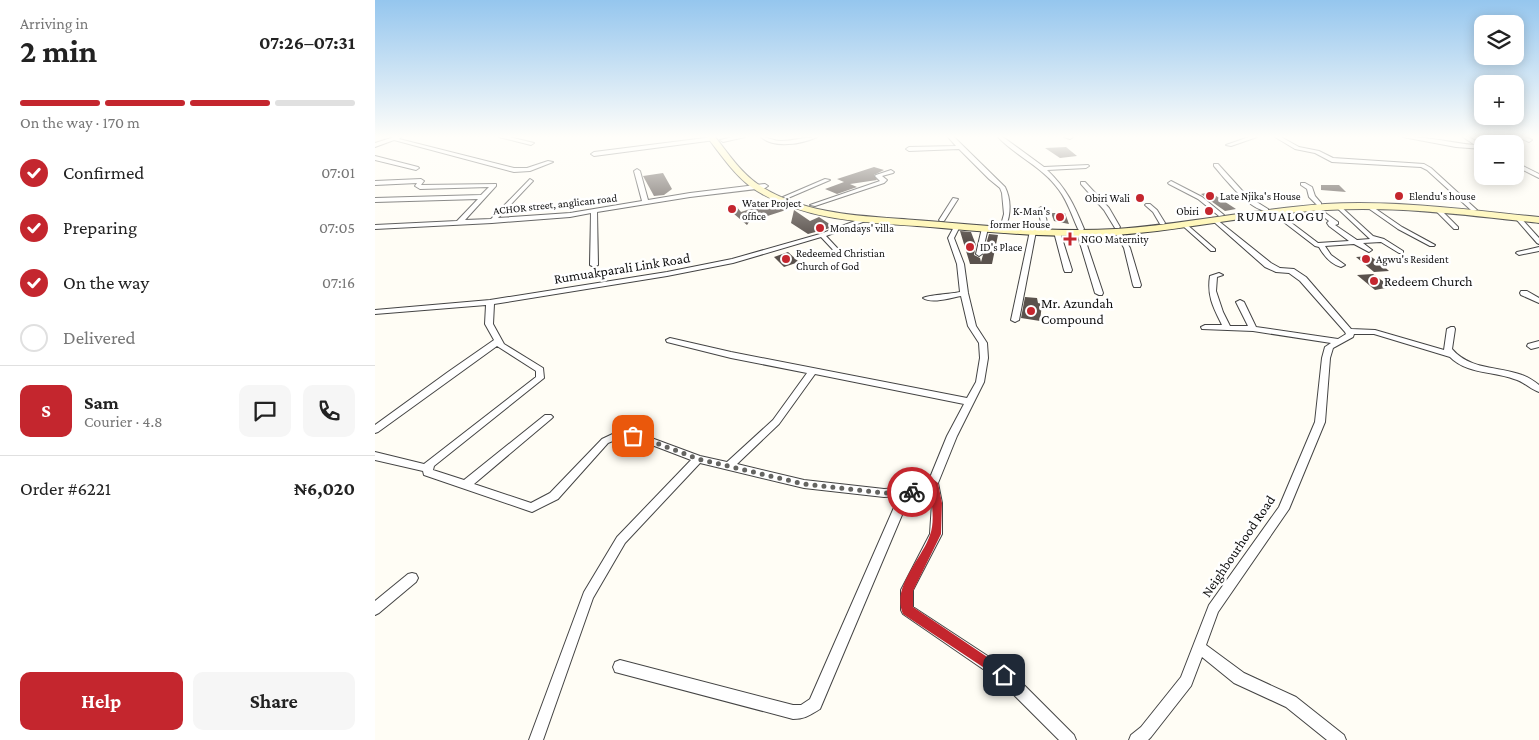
<!DOCTYPE html>
<meta charset="utf-8">
<style>
body{margin:0;font-family:"Crimson Pro",serif;background:#f6f6f6;color:#222;height:100vh;display:flex;flex-direction:column;font-size:19px;white-space:nowrap}
*{box-sizing:border-box;margin:0}
p{font-size:16px;color:#767676}
.icon{flex:none;width:28px;height:28px;fill:none;stroke:currentColor;stroke-width:2;stroke-linecap:round;stroke-linejoin:round}
.map{position:relative;flex:1;overflow:hidden}
.drawer{display:flex;flex-direction:column;background:#fff;width:375px}
.drawer>*{flex:none}
.controls{position:absolute;left:1099px;top:15px;display:grid;gap:10px}
.controls a{display:grid;place-items:center;width:50px;height:50px;border-radius:10px;background:#fff;box-shadow:0 2px 12px #0003;font-size:25px}
.pin{position:absolute;display:grid;place-items:center;width:42px;height:42px;color:#fff;margin:-21px;border-radius:10px;box-shadow:0 2px 8px #0006}
.courier{position:absolute;display:grid;place-items:center;width:50px;height:50px;margin:-25px;border:4px solid #c4262e;border-radius:50%;background:#fff;color:#222;box-shadow:0 1px 6px #0007}
.headline em{font-style:normal;font-weight:700}
.headline div{display:flex;flex-direction:column-reverse}
.headline{display:flex;align-items:center;justify-content:space-between;height:85px;padding:0 20px}
h1{font-size:32px;font-weight:700;line-height:38px}
.bar{display:grid;grid-template-columns:repeat(4,1fr);gap:8px 5px;align-content:center;height:60px;padding:0 20px}
.bar i{height:6px;border-radius:4px;background:#e0e0e0}
.bar .active{background:#c4262e}
.bar p{grid-column:span 4}
.line{display:flex;align-items:center;gap:12px;padding:0 20px;border-top:1px solid #e0e0e0}
.line div{flex:1}
.round{display:grid;place-items:center;flex:none;width:52px;height:52px;border-radius:10px;background:#f6f6f6}
ol{padding:0 20px;list-style:none}
li{display:flex;align-items:center;gap:15px;height:55px}
li p{margin-inline-start:auto}
li .icon{padding:5px;border-radius:50%;background:#c4262e;color:#fff;stroke-width:4}
li:last-child{color:#767676}
li i{width:28px;height:28px;border:2px solid #e0e0e0;border-radius:50%}
.primary-button{display:flex;gap:10px;margin-top:auto;padding:10px 20px}
.primary-button a{flex:1;height:58px;border-radius:10px;background:#c4262e;color:#fff;font-size:20px;font-weight:700;line-height:58px;text-align:center}
.primary-button a+a{background:#f6f6f6;color:#222}
main{display:flex;flex:1;min-height:0}
.map>svg:first-child{display:block}
</style>
<main>
<section class="drawer">
<div class="headline"><div><h1>2 min</h1><p>Arriving in</p></div><em>07:26–07:31</em></div>
<div class="bar"><i class="active"></i><i class="active"></i><i class="active"></i><i></i><p>On the way · 170 m</p></div>
<ol>
<li><svg class="icon" aria-label="check" viewBox="0 0 24 24"><path d="M5 12l5 5 9-10"/></svg>Confirmed<p>07:01</p></li>
<li><svg class="icon" aria-label="check" viewBox="0 0 24 24"><path d="M5 12l5 5 9-10"/></svg>Preparing<p>07:05</p></li>
<li><svg class="icon" aria-label="check" viewBox="0 0 24 24"><path d="M5 12l5 5 9-10"/></svg>On the way<p>07:16</p></li>
<li><i></i>Delivered</li>
</ol>
<div class="line" style="height:90px"><b class="round" style="background:#c4262e;color:#fff">S</b><div><b>Sam</b><p>Courier · 4.8</p></div><a class="round"><svg class="icon" aria-label="chat" viewBox="0 0 24 24"><path d="M4 5h16v11H9l-5 4z"/></svg></a><a class="round"><svg class="icon" aria-label="phone" viewBox="0 0 24 24"><path d="M5 4h4l2 5-3 2q2 4 5 5l2-3 5 2v4C11 20 4 13 5 4z"/></svg></a></div>
<div class="line" style="height:65px"><div>Order #6221</div><b>₦6,020</b></div>
<div class="primary-button"><a>Help</a><a>Share</a></div>
</section>
<div class="map">
<svg width="1164" height="740" viewBox="0 0 1164 740">
<rect width="100%" height="100%" fill="#fffdf5"/>
<g fill="#5a524d">
<polygon points="691,147 702,156 685,158 670,148"/>
<polygon points="499,167 509,170 499,175 502,180 475,184 482,187 462,194 450,189 469,182 462,179"/>
<polygon points="288,173 297,189 289,195 279,196 268,176"/>
<polygon points="946,185 964,185 971,192 946,190"/>
<polygon points="835,192 861,209 850,211 826,194"/>
<polygon points="394,203 397,205 403,204 411,210 374,222 372,225 352,208 361,206 366,212"/>
<polygon points="419,210 435,221 444,217 459,227 433,234 416,223"/>
<polygon points="676,213 690,213 694,224 679,221"/>
<polygon points="585,231 596,232 601,245 599,255 605,258 606,262 614,234 623,235 617,264 595,264"/>
<polygon points="413,252 424,262 409,267 399,257"/>
<polygon points="995,256 1005,263 1014,271 999,272 981,257"/>
<polygon points="998,274 1016,287 1000,290 982,275"/>
<polygon points="650,297 662,298 663,303 667,304 665,321 646,318"/>
</g>
<g fill="none" stroke-linecap="round" stroke-linejoin="round">
<g stroke="#444" stroke-width="2">
<g id="minor">
<polygon points="19,137 26,137 24,139 139,168 152,168 173,161 178,162 155,171 139,172 19,140 0,147 0,143"/>
<polygon points="124,137 134,137 159,143 156,145"/>
<polygon points="338,137 340,138 340,140 219,156 216,154 219,152"/>
<polygon points="358,137 370,137 348,142 345,140"/>
<path d="M386,137c7,0 12,4 20,4 12,0 23,-4 36,-4 -15,7 -43,12 -56,0z"/>
<path d="M573,137h6l51,50c6,12 6,27 1,39l-2,1 -3,-2 3,-11 -2,-21 -2,-5 -11,-9 -30,-30 -50,2 -3,-2 3,-2 47,-1z"/>
<path d="M623,137h5l41,30 44,-2 1,1 -3,2 -39,2c20,19 27,35 37,59l-1,1h-4l-1,-1c-6,-13 -10,-27 -19,-39 -16,-23 -42,-33 -61,-53z"/>
<polygon points="689,137 698,137 695,139"/>
<polygon points="874,137 882,137 856,146 851,145"/>
<polygon points="900,137 906,137 924,147 944,151 958,158 1049,164 1056,168 1102,210 1097,211 1052,170 1046,167 957,162 940,153 920,149"/>
<path d="M1028,137c24,-1 48,6 72,8l-12,-8h6l14,8v4l-27,-2z"/>
<polygon points="1143,137 1150,137 1157,140 1154,142"/>
<polygon points="0,156 43,167 44,168 41,170 0,160"/>
<polygon points="1140,162 1164,174 1164,178 1140,166"/>
<path d="M839,164h4l29,32 21,13v2c-17,1 -43,-32 -54,-45z"/>
<polygon points="262,169 265,171 273,200 315,193 390,184 393,186 390,188 315,197 222,212 223,265 219,267 215,265 216,213 195,217 117,223 0,229 0,225 82,221 103,199 0,202 0,198 106,195 114,187 45,189 40,186 42,183 0,185 0,181 46,179 49,181 46,185 121,184 121,186 90,220 116,219 155,179 158,181 157,182 123,218 195,213 267,201 259,171"/>
<polygon points="516,170 519,172 518,173 507,176 512,180 509,183 440,206 435,205 505,181 500,176 501,175"/>
<polygon points="450,179 455,180 413,198 408,197"/>
<polygon points="796,181 827,197 849,215 844,216 823,199 794,184 793,183"/>
<polygon points="706,182 710,182 734,208 745,227 744,228 740,228 729,210 706,184"/>
<polygon points="926,183 930,183 937,187 940,196 946,203 946,205 942,205 934,197 932,189 926,185"/>
<polygon points="578,198 583,199 569,221 565,221 564,220"/>
<polygon points="771,204 775,204 782,210 790,223 789,224 785,224 778,212 770,205"/>
<path d="M963,204l35,32 11,3 19,12v2h-4l-18,-11 -18,1 9,7 -3,2 -15,-8 -29,2 6,9 14,10 -4,2c-10,-3 -17,-11 -22,-20l-4,-1 -43,-33 5,-1 41,31 31,-2 -20,-15 -2,-3 2,-2 -17,-13 5,-1 21,15v2l-3,1 22,15 13,-1 -34,-32 -1,-1z"/>
<polygon points="995,205 1027,227 1060,245 1059,246 1055,246 1023,229 993,208 993,206"/>
<polygon points="666,207 669,209 673,227 670,229 667,227 663,209"/>
<polygon points="1061,209 1065,209 1083,227 1083,229 1079,229 1061,211"/>
<polygon points="1143,216 1145,217 1164,238 1164,244 1162,243 1141,219 1141,217"/>
<path d="M491,217l2,1v2l-42,16 15,16 -3,2 -2,-1 -15,-16 -88,26 -66,13 -173,28 -1,20 11,20 39,24 1,10 -110,88 -1,4 31,10 81,-65h6l2,2 -2,2 -77,65 57,19 19,-10 52,-54 17,-8 27,5 54,20 27,6 46,-42 34,-47 -76,-15 -64,-16 -1,-2 4,-2 61,14 236,46 9,-16 4,-24 -1,-15 -11,-17 -7,-30c-11,2 -29,8 -38,2 6,-3 28,-4 37,-6l-3,-28 -9,-26 7,-13h4l1,1 -6,12 10,26 4,29 8,33 11,17 1,15 -4,24 -27,54 -19,47 4,20v31l-29,56v17l96,63 65,65 2,5h-17l-60,-60 -96,-66 -2,-4v-20l29,-56 2,-31 -3,-13 -12,5 -7,1 -90,213c-10,6 -15,10 -27,10l-178,-47 -2,-5 2,-5 5,-2 173,45h8l9,-6 89,-203 -15,1 -80,-9 -104,-25 -75,80 -32,55 -50,142h-14l55,-148 33,-55 74,-77 -47,-18 -24,-4 -12,5 -50,56 -26,13 -108,-37 -1,-4 -48,-11v-8l49,12 112,-87v-6l-39,-25 -119,86 -3,1v-8l73,-53 46,-32 -9,-16 1,-19 -111,9v-4l115,-10 177,-28 65,-13 88,-25zM440,374l149,30 -17,32 -18,44 -14,7 -31,2 -80,-9 -67,-16 42,-40z"/>
<path d="M841,219l55,44 9,5 14,1 12,8 45,52 24,1 69,20 3,-21 4,-2h3l1,2 -3,20c18,21 45,17 70,26 6,2 12,6 17,10v7c-9,-3 -16,-11 -25,-13 -22,-8 -47,-5 -64,-22l-76,-23h-20l-1,3 -20,11 -3,10 -5,64 -36,87 -71,103 -12,33 38,28 52,24 48,38 2,5h-19l-41,-33 -52,-24 -32,-26 -11,29 -40,51 -3,3h-19l2,-5 10,-8 40,-50 28,-72 70,-98 36,-85 7,-64 3,-11 6,-4 -78,-12 -51,-2 -1,-2 4,-2h17c-9,-18 -15,-29 -12,-49l9,-3 4,2 -6,2 -1,14 7,21 7,14h18l-12,-24 4,-2 4,2 12,25 82,12 8,-5 -1,-2 -45,-51 -11,-8 -13,-1 -11,-5 -51,-45v-2z"/>
<polygon points="810,223 840,249 840,251 836,251 808,226 808,224"/>
<polygon points="610,226 613,228 607,254 604,256 601,254 607,228"/>
<polygon points="658,229 661,231 644,320 640,322 636,320 655,231"/>
<polygon points="682,230 685,232 697,270 696,272 690,272 689,270 679,232"/>
<polygon points="743,230 745,231 755,248 766,285 765,287 759,287 758,285 749,248 740,232"/>
<polygon points="705,231 708,233 728,293 727,295 724,295 720,293 702,233"/>
<polygon points="1164,247 1164,251 1144,255 1141,253 1142,252"/>
<polygon points="1146,291 1152,291 1164,298 1164,303 1146,295 1145,293"/>
<polygon points="1164,341 1164,347 1156,349 1152,346 1153,344"/>
<polygon points="37,573 41,574 43,578 41,582 4,613 0,615 0,601 33,574"/>
</g>
</g>
<g stroke="#333" stroke-width="2">
<path id="secondary" d="M332,137h8c14,17 27,38 47,50 45,28 101,29 153,33 67,5 134,13 201,9 70,-5 139,-20 209,-25 72,-4 143,6 214,13v6c-71,-8 -141,-17 -212,-13 -71,3 -140,20 -211,25 -66,4 -133,-4 -199,-9 -54,-4 -112,-6 -160,-35 -20,-12 -35,-35 -50,-54z"/>
</g>
<use href="#minor" fill="#fff" fill-rule="evenodd"/>
<use href="#secondary" fill="#fff6b0" fill-rule="evenodd"/>
</g>
<linearGradient id="sky" x2="0" y2="1"><stop stop-color="#95c6ee"/><stop offset="0.57" stop-color="#fffefa"/><stop offset="1" stop-color="#fffefa" stop-opacity="0"/></linearGradient>
<rect width="1164" height="240" fill="url(#sky)"/>
<path fill="#c4262e" d="M558,479l5,4 4,20 -1,31 -28,57v16l95,64 2,4 -2,4 -4,2 -101,-67c-12,-27 19,-55 27,-79 5,-13 2,-33 -1,-46l-17,6 -5,-3 2,-3z"/>
<g fill="none" stroke-linecap="round" stroke-linejoin="round">
<polyline stroke="#646461" stroke-width="5" stroke-dasharray="0 9" points="258,436 271,439 323,459 429,484 509,493 537,492"/>
</g>
<g fill="#c4262e" stroke="#fff" stroke-width="2">
<circle cx="835" cy="196" r="5"/>
<circle cx="1024" cy="196" r="5"/>
<circle cx="765" cy="198" r="5"/>
<circle cx="357" cy="209" r="5"/>
<circle cx="834" cy="211" r="5"/>
<circle cx="685" cy="217" r="5"/>
<circle cx="445" cy="228" r="5"/>
<path d="M692.5 231.5h5v5h5v5h-5v5h-5v-5h-5v-5h5z"/>
<circle cx="595" cy="247" r="5"/>
<circle cx="411" cy="259" r="5"/>
<circle cx="991" cy="259" r="5"/>
<circle cx="999" cy="281" r="5"/>
<circle cx="656" cy="311" r="5"/>
</g>
<g text-anchor="middle" dominant-baseline="central" stroke-width="5" stroke-linejoin="round" paint-order="stroke">
<g font-size="11" fill="#111" stroke="#fff" text-anchor="start">
<text x="845" y="196">Late Njika's House</text>
<text x="1034" y="196">Elendu's house</text>
<text x="755" y="198" text-anchor="end">Obiri Wali</text>
<text x="367" y="203">Water Project<tspan x="367" dy="13">office</tspan></text>
<text x="675" y="211" text-anchor="end">K-Man's<tspan x="675" dy="13">former House</tspan></text>
<text x="824" y="211" text-anchor="end">Obiri</text>
<text x="455" y="228">Mondays' villa</text>
<text x="706" y="239">NGO Maternity</text>
<text x="605" y="247">ID's Place</text>
<text x="421" y="253">Redeemed Christian<tspan x="421" dy="13">Church of God</tspan></text>
<text x="1001" y="259">Agwu's Resident</text>
</g>
<g font-size="11" fill="#111" stroke="#fff">
<text transform="translate(180 204) rotate(-6)">ACHOR street, anglican road</text>
</g>
<g font-size="14" letter-spacing="1" fill="#111" stroke="#fff">
<text x="906" y="216">RUMUALOGU</text>
</g>
<g font-size="14" fill="#111" stroke="#fff">
<text transform="translate(247 268) rotate(-9)">Rumuakparali Link Road</text>
<text transform="translate(863 546) rotate(-56)">Neighbourhood Road</text>
</g>
<g font-size="14" fill="#111" stroke="#fff" text-anchor="start">
<text x="1009" y="281">Redeem Church</text>
<text x="666" y="303">Mr. Azundah<tspan x="666" dy="16">Compound</tspan></text>
</g>
</g>
</svg>
<div class="controls">
<a><svg class="icon" aria-label="layers" viewBox="0 0 24 24"><path d="M12 4l9 5-9 5-9-5zM3 14l9 5 9-5"/></svg></a>
<a>+</a>
<a>−</a>
</div>
<div class="pin" style="left:258px;top:436px;background:#ea580c"><svg class="icon" aria-label="bag" viewBox="0 0 24 24"><path d="M5 8h14l-1 12H6zM9 8a3 3 0 0 1 6 0"/></svg></div>
<div class="pin" style="left:629px;top:675px;background:#1f2937"><svg class="icon" aria-label="home" viewBox="0 0 24 24"><path d="M3 11l9-7 9 7M6 9v11h12V9"/></svg></div>
<div class="courier" style="left:537px;top:492px"><svg class="icon" aria-label="bike" viewBox="0 0 24 24"><circle cx="6" cy="16" r="4"/><circle cx="18" cy="16" r="4"/><path d="M6 16l4-8h5l3 8M10 8l3 8H6M13 5h3"/></svg></div>
</div>
</main>
